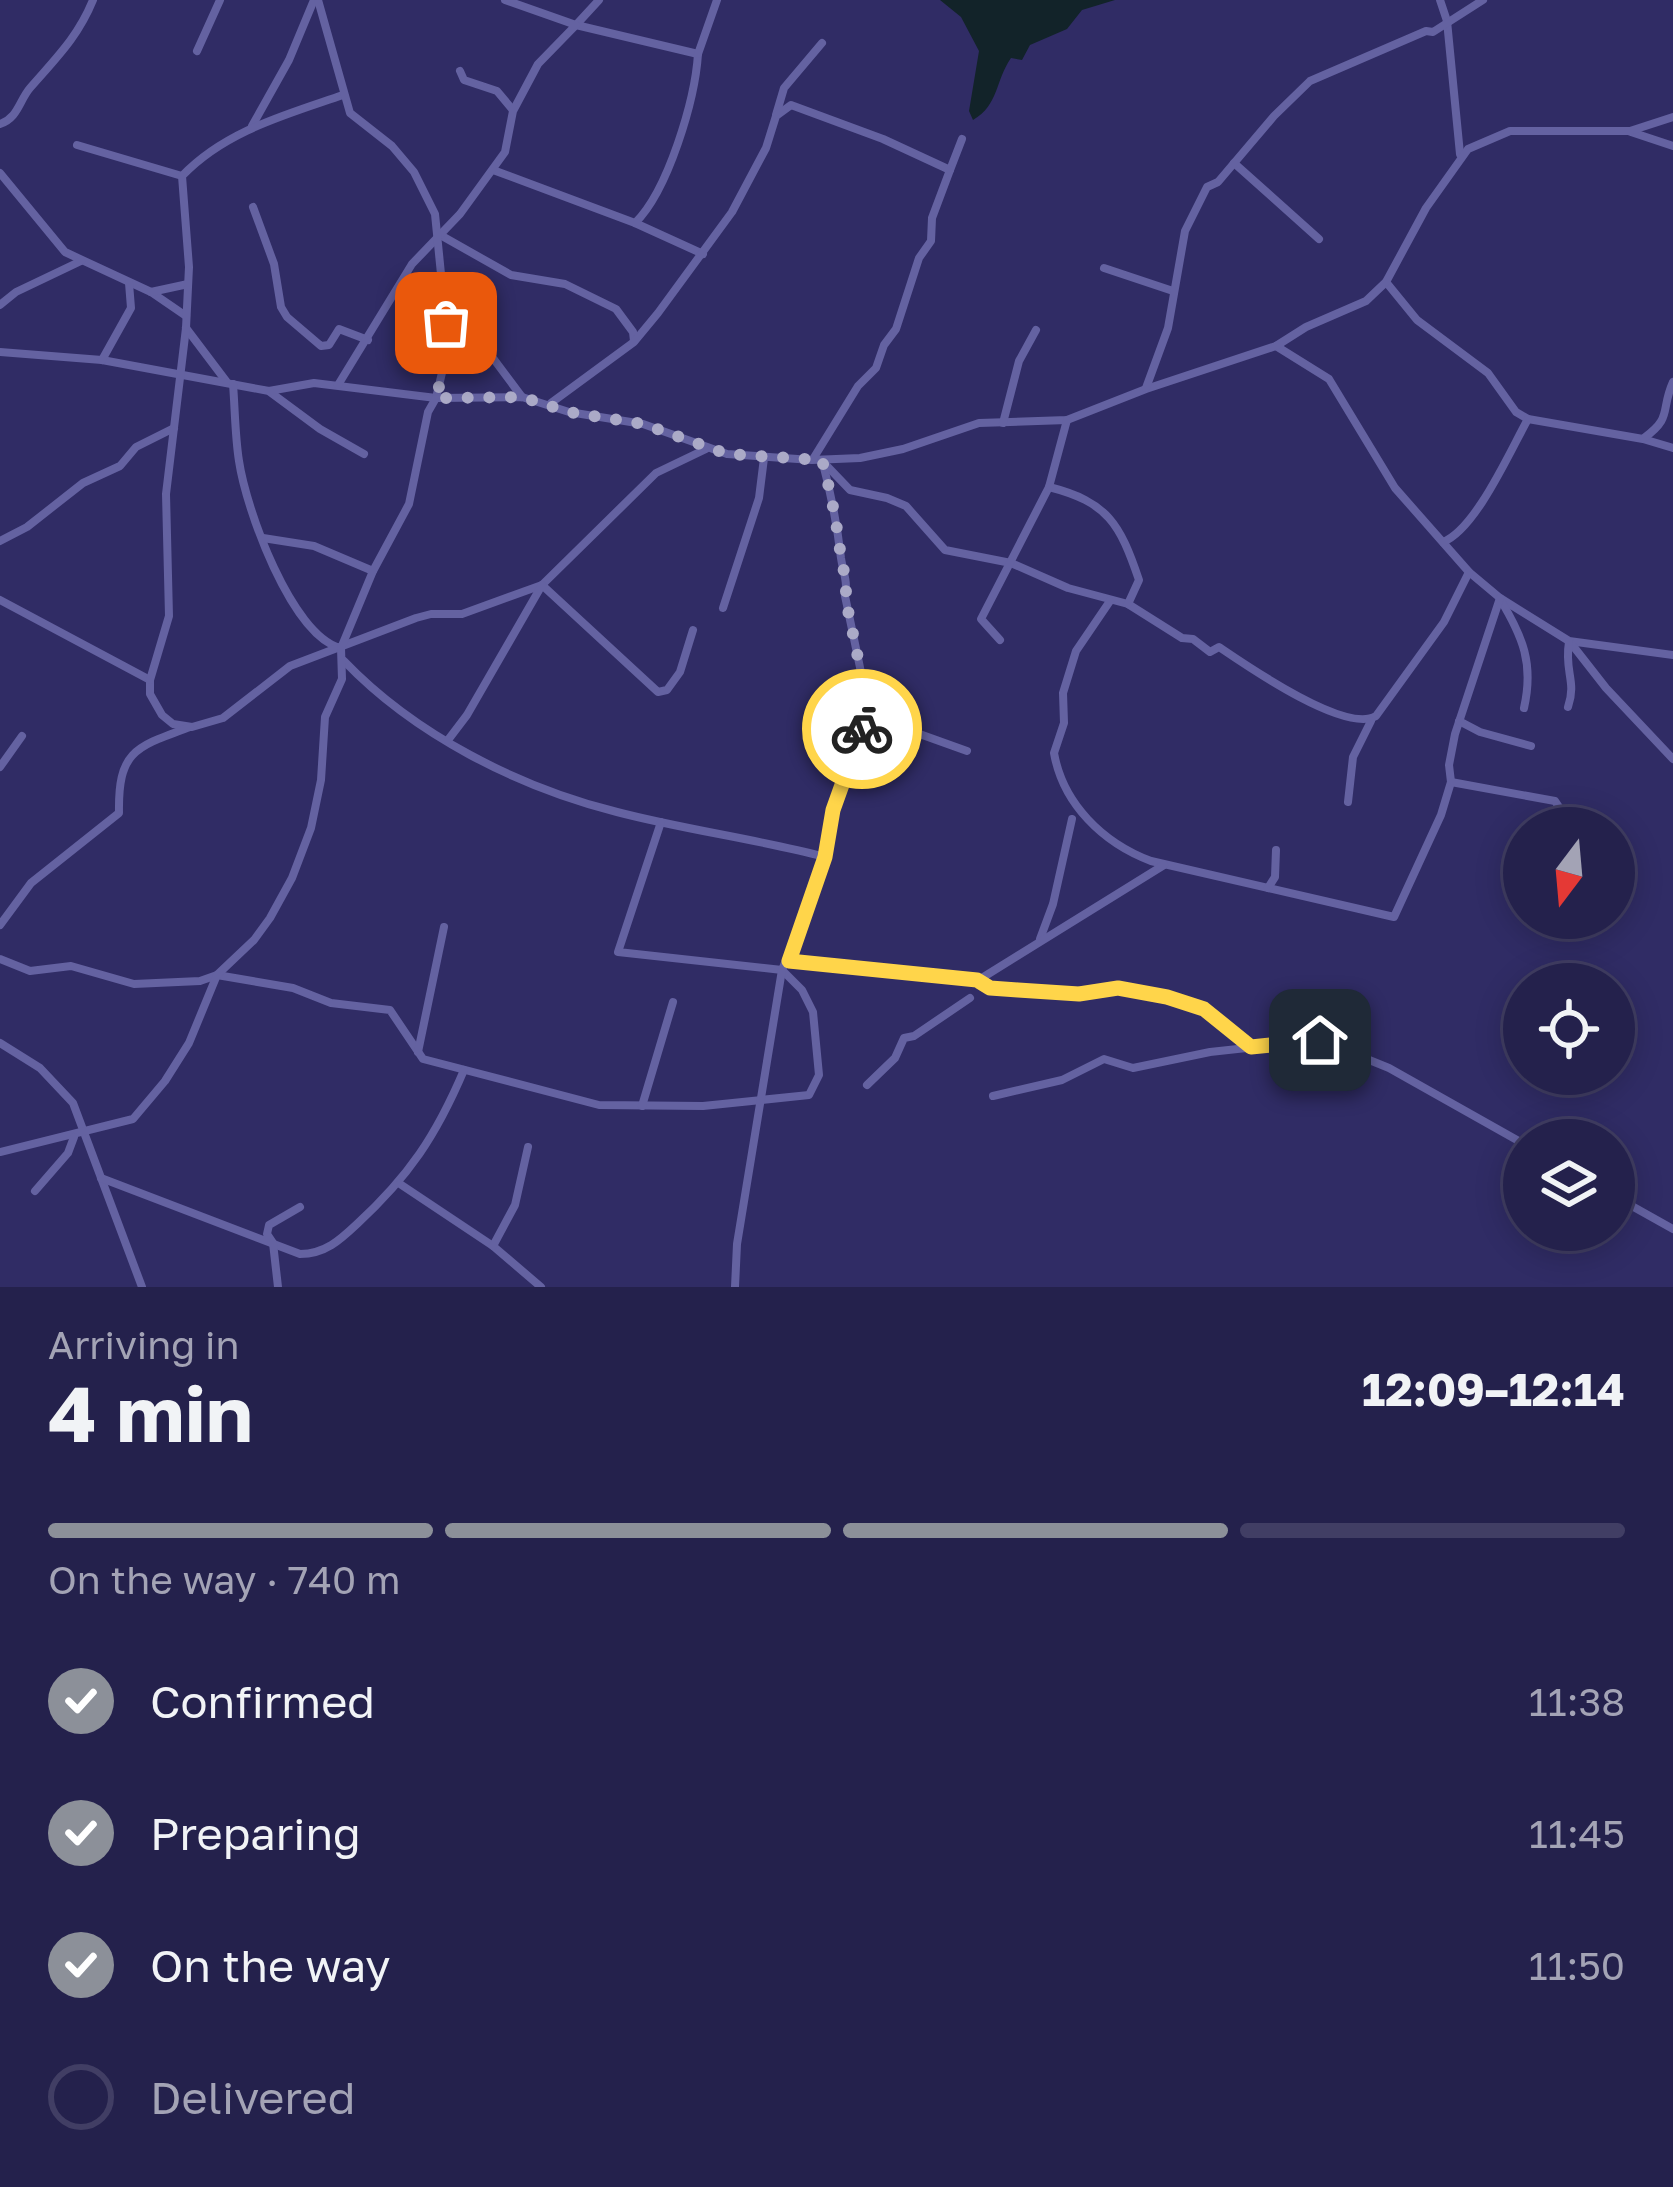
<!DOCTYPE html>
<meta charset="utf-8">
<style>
body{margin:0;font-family:"Golos Text",sans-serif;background:#2c2953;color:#f1f3f6;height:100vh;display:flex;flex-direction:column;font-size:45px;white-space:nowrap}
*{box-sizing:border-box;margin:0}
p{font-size:39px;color:#a3a3b5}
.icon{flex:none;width:66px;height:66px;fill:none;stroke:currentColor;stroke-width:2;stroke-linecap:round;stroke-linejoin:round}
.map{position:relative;height:1287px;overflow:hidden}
.drawer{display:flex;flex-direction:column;background:#24214c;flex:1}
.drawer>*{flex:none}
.needle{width:78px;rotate:196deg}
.controls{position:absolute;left:1503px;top:807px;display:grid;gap:24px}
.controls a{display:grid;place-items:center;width:132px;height:132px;border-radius:50%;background:#24214c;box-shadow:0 6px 30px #0003,0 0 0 3px #413e64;font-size:60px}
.pin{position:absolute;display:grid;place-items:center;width:102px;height:102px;color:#fff;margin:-51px;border-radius:24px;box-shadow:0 6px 18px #0006}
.courier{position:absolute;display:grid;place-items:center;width:120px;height:120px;margin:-60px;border:9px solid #ffd54a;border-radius:50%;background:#fff;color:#222;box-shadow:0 3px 15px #0007}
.summary em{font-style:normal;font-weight:700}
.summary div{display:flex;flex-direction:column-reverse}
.summary{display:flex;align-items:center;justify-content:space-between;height:204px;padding:0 48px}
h1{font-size:78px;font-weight:700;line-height:90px}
.bar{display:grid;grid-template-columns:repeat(4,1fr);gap:18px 12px;align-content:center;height:144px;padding:0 48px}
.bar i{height:15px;border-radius:9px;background:#413e64}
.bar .on{background:#8c9099}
.bar p{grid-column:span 4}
ol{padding:0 48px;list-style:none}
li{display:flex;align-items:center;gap:36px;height:132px}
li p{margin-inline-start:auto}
li .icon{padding:12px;border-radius:50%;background:#8c9099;color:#fff;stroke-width:4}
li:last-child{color:#a3a3b5}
li i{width:66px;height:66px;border:6px solid #413e64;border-radius:50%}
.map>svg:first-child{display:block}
</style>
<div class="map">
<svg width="1673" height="1287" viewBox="0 0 1673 1287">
<rect width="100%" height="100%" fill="#302c65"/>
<path fill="#122329" d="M940,0h175l-33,10 -15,19 -37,16 -8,15 -11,-2c-16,23 -12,47 -38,62l-4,-9 10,-60 -18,-34z"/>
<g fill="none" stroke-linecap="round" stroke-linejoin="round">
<g stroke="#6462a1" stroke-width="8">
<path d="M599,0l-23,25 122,29c-3,46 -30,137 -63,169"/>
<polyline points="1440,0 1447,21 1460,154"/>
<polyline points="197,51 220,0"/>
<polyline points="698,54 717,0"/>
<polyline points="460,71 464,80 497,91 512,109"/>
<polyline points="776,115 784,88 822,43"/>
<path d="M0,124c18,-6 19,-23 30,-36 26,-30 48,-51 63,-88"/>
<polyline points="252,126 289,60 314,0"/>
<polyline points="1631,132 1673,146"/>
<polyline points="77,145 182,176"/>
<polyline points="1234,163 1319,239"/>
<polyline points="493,170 635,223 703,254"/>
<polyline points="950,170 962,139"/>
<polyline points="0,173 65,252 151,292 186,316"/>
<polyline points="253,207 274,264 281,307 287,317 321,346 329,345 339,329 368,340"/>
<polyline points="442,236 511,275 565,284 616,309 633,332 634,341"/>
<polyline points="1104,268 1173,291"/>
<polyline points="1386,282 1417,320 1488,373 1516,412 1528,419 1643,439 1673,448"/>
<polyline points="443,291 522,397"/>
<polyline points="151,292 188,284"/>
<polyline points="0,305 16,292 81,261"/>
<polyline points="186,328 226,381"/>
<polyline points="1276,346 1329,379 1395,488 1469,572 1500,598 1569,641 1673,655"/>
<polyline points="0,352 102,360 269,391 314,383 436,398 522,397 569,412 643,424 727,454 812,460 860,458 903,449 979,423 1067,420 1146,389 1276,346 1306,327 1366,301 1386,282 1426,208 1468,149 1510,131 1630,131 1673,117"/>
<polyline points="102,360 131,308 129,283"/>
<path d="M233,384c2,25 2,52 6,77 7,48 52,173 101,187"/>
<polyline points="338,385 412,264 460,214 505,152 513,111 538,64 576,25 505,0"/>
<polyline points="1146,388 1168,328 1185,231 1207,187 1218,182 1274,116 1310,81 1426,31 1433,32 1483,0"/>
<polyline points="270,392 320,429 364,454"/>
<polyline points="551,403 634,342 658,313 732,212 766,148 776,116 791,105 883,139 950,170 932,218 931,241 919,258 896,329 884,345 876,368 858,386 813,459"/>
<polyline points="1003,423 1019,361 1036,330"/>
<path d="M1644,438c29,-21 16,-27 29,-56"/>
<path d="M827,466l23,24 37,8 19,8 39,44 66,13 57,25 60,16 54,34 11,1 17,13 9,-5c28,19 126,87 157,69l68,-94 25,-50"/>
<path d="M1049,487c59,15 71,37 90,93l-11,24"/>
<polyline points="263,538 314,546 373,571"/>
<polyline points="0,541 27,527 83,483 120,466 136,447 174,428"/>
<path d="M1443,542c33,-13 67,-91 85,-123"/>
<path d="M1500,599c23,38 34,65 24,109"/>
<polyline points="0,600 150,680 150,694 162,715 173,724 192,727 223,718 290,666 416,618 431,614 462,614 542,585 656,473 706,449"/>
<path d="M1110,601l-34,50 -13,42 1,30 -10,30c9,51 49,90 97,108l243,56 47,-102 10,-33 -2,-17 6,-31 45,-136"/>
<polyline points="723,608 759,498 764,458"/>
<polyline points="1000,640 981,619 1049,487 1067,420"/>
<polyline points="1570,642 1606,688 1673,759"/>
<path d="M344,661c71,74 174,126 273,151 69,18 140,27 208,45"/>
<path d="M150,680l19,-64 -3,-122 20,-166 3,-61 -7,-91c43,-45 103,-61 161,-81"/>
<path d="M1568,707c9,-26 -4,-35 1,-65"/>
<polyline points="1459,721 1480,732 1531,746"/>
<polyline points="863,727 875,718 967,751"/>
<polyline points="448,740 467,715 542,585 658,692 667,690 680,672 693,630"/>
<polyline points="0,767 22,736"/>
<polyline points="1451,782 1555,801 1561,810 1560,828"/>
<polyline points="1348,802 1353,757 1371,721"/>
<polyline points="1268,888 1275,877 1276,850"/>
<path d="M0,925l31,-42 88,-70c-1,-62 16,-66 71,-86"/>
<polyline points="1040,939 1053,904 1072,819"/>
<polyline points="0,959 30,971 71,966 134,984 200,981 217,975 293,988 331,1003 390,1010 423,1059 599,1105 703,1106 809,1095 819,1075 813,1012 802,990 782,970 618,952 661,822"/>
<polyline points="789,961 977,981 1164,865"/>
<path d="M978,981c37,22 98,8 139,7 28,-1 75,11 98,28 12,9 23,21 35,31"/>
<polyline points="0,1043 40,1068 73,1103 142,1287"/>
<polyline points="418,1052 444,927"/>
<polyline points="867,1085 895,1058 904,1038 914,1036 970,998"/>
<polyline points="993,1096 1062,1080 1104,1059 1133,1068 1210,1052 1320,1040 1389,1068 1524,1144"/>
<polyline points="642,1106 673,1002"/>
<polyline points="0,1152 133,1119 165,1081 189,1043 217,975 254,940 270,918 292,878 311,828 321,780 325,717 342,679 341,648 373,571 409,504 428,412 436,398 445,360 446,324 435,214 414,172 392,146 350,113 318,0"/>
<path d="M101,1178l199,76c25,0 40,-14 57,-30 52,-48 79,-88 107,-154"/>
<polyline points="400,1184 493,1246 541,1287"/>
<polyline points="35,1191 68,1153 74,1137"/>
<polyline points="1614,1196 1673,1229"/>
<polyline points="493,1246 515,1205 528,1147"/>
<polyline points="278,1287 273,1243 267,1234 269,1225 300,1207"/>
<path d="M735,1287l2,-43 45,-274 34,-84 18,-76 28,-82v-51l-17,-81c3,-15 -2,-24 -4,-38 -4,-34 -10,-65 -19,-98"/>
</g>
</g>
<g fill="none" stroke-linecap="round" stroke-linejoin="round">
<path stroke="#abaac7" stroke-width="12" stroke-dasharray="0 21.6" d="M446,323v37l-10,38 86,-1 47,15 74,12 84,30 95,6c9,33 15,64 19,98 2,14 8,23 4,38l17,81v52"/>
<polyline stroke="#ffd54a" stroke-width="15" points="862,729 833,810 825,857 789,961 977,980 990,988 1018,990 1079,994 1118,988 1167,997 1204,1009 1251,1047 1320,1040"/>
</g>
</svg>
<div class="controls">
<a><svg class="needle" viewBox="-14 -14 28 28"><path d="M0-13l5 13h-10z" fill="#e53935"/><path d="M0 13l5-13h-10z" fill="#a3a3b5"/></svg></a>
<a><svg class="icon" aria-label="locate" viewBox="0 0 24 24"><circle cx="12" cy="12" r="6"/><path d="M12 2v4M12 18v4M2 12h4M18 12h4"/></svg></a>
<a><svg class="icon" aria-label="layers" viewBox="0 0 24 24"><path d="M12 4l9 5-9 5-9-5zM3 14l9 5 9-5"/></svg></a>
</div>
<div class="pin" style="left:446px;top:323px;background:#ea580c"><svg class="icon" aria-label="bag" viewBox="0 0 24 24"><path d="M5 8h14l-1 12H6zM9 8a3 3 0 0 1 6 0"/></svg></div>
<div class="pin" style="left:1320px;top:1040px;background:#1f2937"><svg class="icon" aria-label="home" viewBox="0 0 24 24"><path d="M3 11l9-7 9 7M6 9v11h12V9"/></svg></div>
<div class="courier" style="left:862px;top:729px"><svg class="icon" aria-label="bike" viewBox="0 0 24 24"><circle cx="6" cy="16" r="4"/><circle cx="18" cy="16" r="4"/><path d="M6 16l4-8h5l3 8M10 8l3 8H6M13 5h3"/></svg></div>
</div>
<section class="drawer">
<div class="summary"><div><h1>4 min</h1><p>Arriving in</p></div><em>12:09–12:14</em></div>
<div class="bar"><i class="on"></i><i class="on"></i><i class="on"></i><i></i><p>On the way · 740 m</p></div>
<ol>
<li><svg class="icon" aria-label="check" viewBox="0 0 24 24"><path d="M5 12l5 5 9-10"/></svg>Confirmed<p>11:38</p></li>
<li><svg class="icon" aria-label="check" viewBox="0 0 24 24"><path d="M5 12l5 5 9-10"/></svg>Preparing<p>11:45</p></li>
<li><svg class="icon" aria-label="check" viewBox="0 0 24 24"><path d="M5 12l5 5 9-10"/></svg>On the way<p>11:50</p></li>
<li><i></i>Delivered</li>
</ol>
</section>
